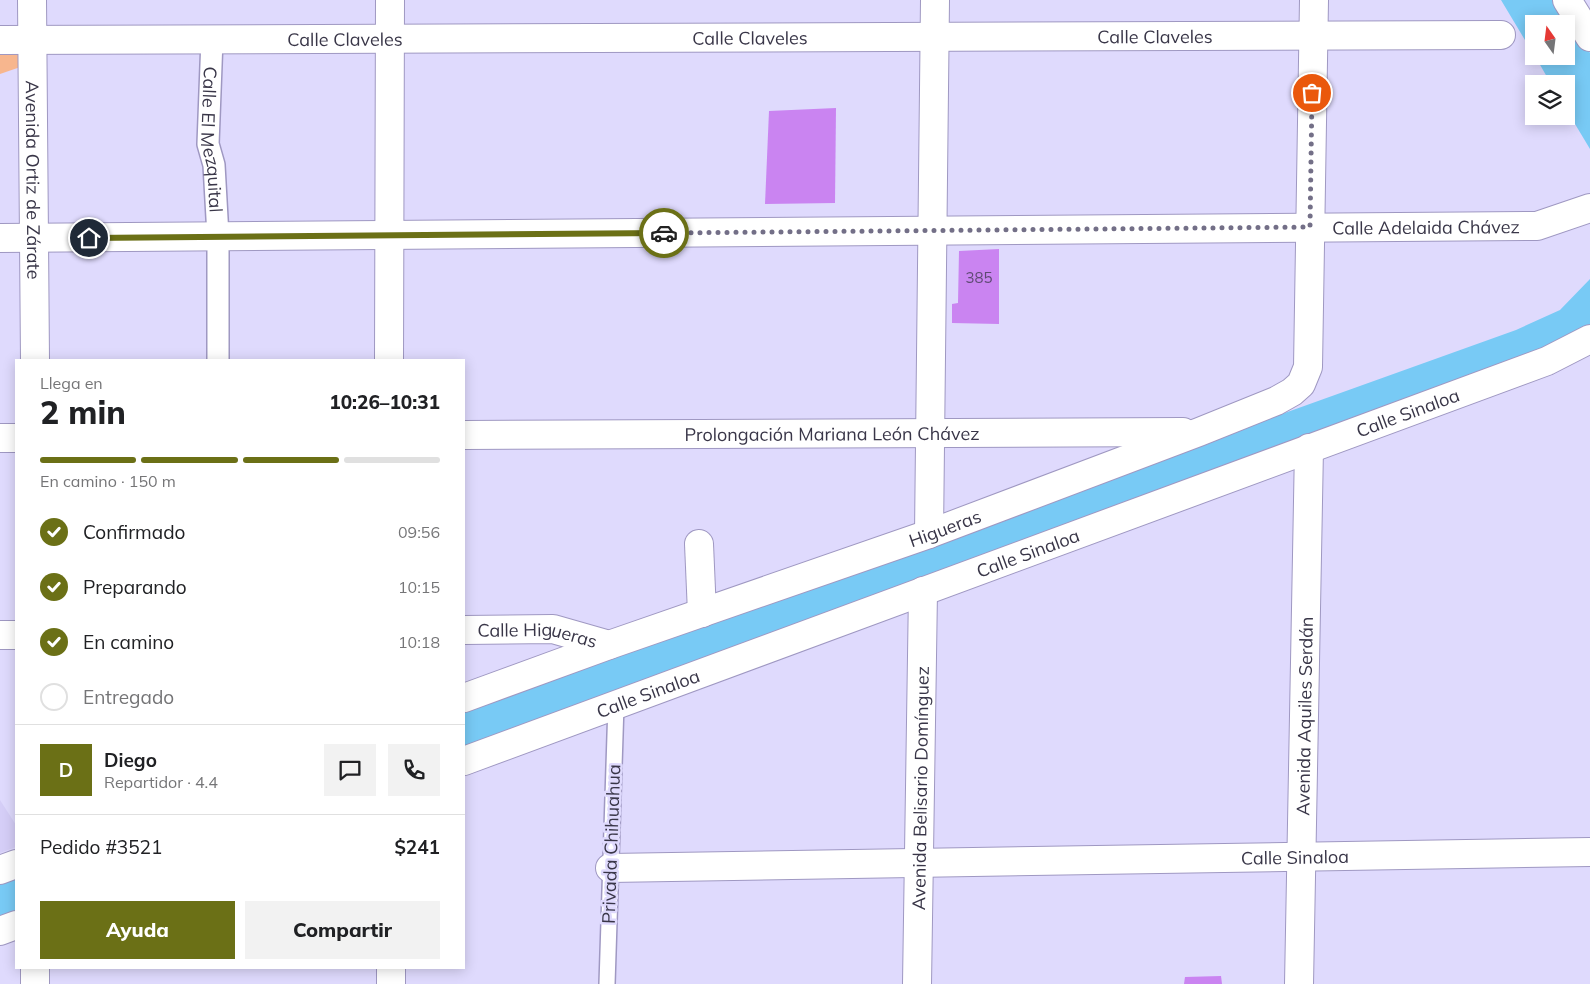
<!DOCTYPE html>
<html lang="es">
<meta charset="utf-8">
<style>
body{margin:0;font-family:Mulish,sans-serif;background:#f2f2f2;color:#202124;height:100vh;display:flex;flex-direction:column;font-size:19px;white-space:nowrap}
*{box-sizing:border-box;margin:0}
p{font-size:16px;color:#757577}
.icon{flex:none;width:28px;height:28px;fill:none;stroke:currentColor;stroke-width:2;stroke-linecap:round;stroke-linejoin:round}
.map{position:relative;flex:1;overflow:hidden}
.drawer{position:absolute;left:15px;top:359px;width:450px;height:610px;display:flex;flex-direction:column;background:#fff;border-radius:0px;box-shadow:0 2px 12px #0003}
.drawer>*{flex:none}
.needle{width:32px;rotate:346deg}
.controls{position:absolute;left:1525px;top:15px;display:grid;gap:10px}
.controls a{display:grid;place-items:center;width:50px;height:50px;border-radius:0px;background:#fff;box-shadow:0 2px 12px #0003;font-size:25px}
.pin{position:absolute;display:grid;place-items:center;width:42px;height:42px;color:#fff;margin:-21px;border:2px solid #fff;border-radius:50%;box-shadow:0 1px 5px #0007}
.courier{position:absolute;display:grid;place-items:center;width:50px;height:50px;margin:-25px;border:4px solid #6b7016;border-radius:50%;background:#fff;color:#222;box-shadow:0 1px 6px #0007}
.headline em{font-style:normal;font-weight:800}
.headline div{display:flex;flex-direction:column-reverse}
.headline{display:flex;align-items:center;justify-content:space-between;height:85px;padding:0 25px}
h1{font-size:32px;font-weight:800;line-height:38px}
.bar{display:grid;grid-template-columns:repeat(4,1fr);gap:8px 5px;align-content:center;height:60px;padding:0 25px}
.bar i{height:6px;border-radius:4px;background:#e0e0e0}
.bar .on{background:#6b7016}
.bar p{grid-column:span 4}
.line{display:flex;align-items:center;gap:12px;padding:0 25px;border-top:1px solid #e0e0e0}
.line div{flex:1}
.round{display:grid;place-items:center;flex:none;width:52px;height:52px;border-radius:0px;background:#f2f2f2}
ol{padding:0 25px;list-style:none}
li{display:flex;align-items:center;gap:15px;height:55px}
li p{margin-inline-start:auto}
li .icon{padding:5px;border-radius:50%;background:#6b7016;color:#fff;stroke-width:4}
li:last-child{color:#757577}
li i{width:28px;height:28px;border:2px solid #e0e0e0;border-radius:50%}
.cta{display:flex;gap:10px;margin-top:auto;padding:10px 25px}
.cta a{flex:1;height:58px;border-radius:0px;background:#6b7016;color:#fff;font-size:20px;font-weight:800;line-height:58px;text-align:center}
.cta a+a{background:#f2f2f2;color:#202124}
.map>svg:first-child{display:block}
</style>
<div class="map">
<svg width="1590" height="984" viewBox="0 0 1590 984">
<rect width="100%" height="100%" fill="#dfdafd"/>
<polygon fill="#d5cef7" points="0,800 16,825 16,847 0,853"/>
<polygon fill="#f7b68e" points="0,36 32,63 0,74"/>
<g fill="#78caf5">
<polygon points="1501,0 1558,0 1590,53 1590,149 1566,109 1566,84 1551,84 1535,56 1566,56 1566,24 1534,24 1534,55"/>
<polygon points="1590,279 1590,328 1577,339 464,751 464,707 1516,330 1560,310"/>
<polygon points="16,877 16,916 0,922 0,883"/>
</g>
<g fill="#ca84f1">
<polygon points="836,108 835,203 765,204 769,111"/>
<polygon points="999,249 999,324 952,323 952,304 958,303 959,251"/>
<polygon points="1221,976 1222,984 1184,984 1185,977"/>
</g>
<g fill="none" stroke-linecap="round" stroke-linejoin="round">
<g stroke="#9f98c2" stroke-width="18">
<polyline id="service" points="607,984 616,704"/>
</g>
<g stroke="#9f98c2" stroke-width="24">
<g id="pedestrian">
<path id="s1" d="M212,39l-4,105 6,21 4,71v124"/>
</g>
</g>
<g stroke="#9f98c2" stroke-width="30">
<g id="minor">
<path id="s2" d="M32,0l3,360"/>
<path id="s3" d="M0,40l1501,-5"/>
<path id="s4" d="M0,238l1537,-12 53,-18"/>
<polyline points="389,360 390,0"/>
<path id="s5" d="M464,435l719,-3"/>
<polyline points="0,438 16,438"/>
<polyline points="929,534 935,0"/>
<polyline points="699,544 702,613"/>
<path id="s6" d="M464,630l89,-1 56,16"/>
<polyline points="0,635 16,635"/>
<path id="s7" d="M464,698l145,-53 320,-111 270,-102 77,-31 16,-9 9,-8 7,-17 6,-367"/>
<path id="s8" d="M610,868l980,-16"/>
<polyline points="0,870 16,864"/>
<polyline points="35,968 35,984"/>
<polyline points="391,968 391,984"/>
<path id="s9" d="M917,984l6,-393"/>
<path id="s10" d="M1299,984l10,-536"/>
</g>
</g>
<g stroke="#9f98c2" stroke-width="30">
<g id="tertiary">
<polyline points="1567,0 1590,37"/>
<path id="s11" d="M464,761l1083,-400 43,-22"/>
<polyline points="0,931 16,925"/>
</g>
</g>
<use href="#service" stroke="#fff" stroke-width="15"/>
<use href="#pedestrian" stroke="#fff" stroke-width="21"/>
<use href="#minor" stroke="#fff" stroke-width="28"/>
<use href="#tertiary" stroke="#fff" stroke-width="28"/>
</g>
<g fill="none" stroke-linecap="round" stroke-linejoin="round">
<polyline stroke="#736f87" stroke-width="5" stroke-dasharray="0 9" points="664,233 1310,227 1312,93"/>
<polyline stroke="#6b7016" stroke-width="6" points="89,238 664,233"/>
</g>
<g text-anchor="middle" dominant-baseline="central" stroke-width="5" stroke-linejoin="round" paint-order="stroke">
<g font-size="15" fill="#5d4a72">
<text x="979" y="277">385</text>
</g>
<g font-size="18" fill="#393648" stroke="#dfdafd">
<text stroke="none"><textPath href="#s3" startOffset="1155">Calle Claveles</textPath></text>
<text stroke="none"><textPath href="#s3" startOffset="750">Calle Claveles</textPath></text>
<text stroke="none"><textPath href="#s3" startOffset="345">Calle Claveles</textPath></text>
<text stroke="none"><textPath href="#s1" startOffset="101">Calle El Mezquital</textPath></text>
<text stroke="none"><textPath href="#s2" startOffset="180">Avenida Ortiz de Zárate</textPath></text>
<text stroke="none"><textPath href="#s4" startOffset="1426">Calle Adelaida Chávez</textPath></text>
<text stroke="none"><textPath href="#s11" startOffset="1006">Calle Sinaloa</textPath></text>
<text stroke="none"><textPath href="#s5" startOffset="368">Prolongación Mariana León Chávez</textPath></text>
<text stroke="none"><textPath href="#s7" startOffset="510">Higueras</textPath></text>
<text stroke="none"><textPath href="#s11" startOffset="601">Calle Sinaloa</textPath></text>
<text stroke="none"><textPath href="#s6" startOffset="74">Calle Higueras</textPath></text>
<text stroke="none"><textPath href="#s11" startOffset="196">Calle Sinaloa</textPath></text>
<text stroke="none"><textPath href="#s10" startOffset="268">Avenida Aquiles Serdán</textPath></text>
<text stroke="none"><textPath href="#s9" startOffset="196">Avenida Belisario Domínguez</textPath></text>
<text transform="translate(611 844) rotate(-88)">Privada Chihuahua</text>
<text stroke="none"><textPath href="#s8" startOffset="685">Calle Sinaloa</textPath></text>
</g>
</g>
</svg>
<div class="controls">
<a><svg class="needle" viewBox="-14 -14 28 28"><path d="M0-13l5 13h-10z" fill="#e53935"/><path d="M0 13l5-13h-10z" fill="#757577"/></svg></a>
<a><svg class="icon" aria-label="layers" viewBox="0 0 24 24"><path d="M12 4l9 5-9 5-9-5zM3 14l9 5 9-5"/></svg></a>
</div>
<div class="pin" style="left:1312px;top:93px;background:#ea580c"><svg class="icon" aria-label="bag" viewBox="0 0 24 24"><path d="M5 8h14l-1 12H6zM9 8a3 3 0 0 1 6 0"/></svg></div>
<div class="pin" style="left:89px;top:238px;background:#1f2937"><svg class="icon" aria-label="home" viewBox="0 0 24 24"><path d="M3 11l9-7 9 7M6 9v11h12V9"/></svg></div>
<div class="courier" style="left:664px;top:233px"><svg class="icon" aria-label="car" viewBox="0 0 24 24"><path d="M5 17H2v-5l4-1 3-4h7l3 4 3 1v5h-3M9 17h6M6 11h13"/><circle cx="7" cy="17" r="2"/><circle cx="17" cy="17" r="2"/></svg></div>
<section class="drawer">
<div class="headline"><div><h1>2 min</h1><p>Llega en</p></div><em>10:26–10:31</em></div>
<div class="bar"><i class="on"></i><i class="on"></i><i class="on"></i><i></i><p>En camino · 150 m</p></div>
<ol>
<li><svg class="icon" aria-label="check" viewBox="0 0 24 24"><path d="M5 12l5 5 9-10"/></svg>Confirmado<p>09:56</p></li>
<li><svg class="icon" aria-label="check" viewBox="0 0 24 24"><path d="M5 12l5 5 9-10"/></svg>Preparando<p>10:15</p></li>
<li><svg class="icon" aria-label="check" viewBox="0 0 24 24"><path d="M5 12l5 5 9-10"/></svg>En camino<p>10:18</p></li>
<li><i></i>Entregado</li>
</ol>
<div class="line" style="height:90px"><b class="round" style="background:#6b7016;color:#fff">D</b><div><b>Diego</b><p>Repartidor · 4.4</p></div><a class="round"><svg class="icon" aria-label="chat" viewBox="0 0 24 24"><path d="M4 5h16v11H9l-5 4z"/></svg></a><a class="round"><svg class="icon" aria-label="phone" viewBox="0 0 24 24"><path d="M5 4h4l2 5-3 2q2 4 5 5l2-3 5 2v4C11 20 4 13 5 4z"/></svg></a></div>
<div class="line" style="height:65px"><div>Pedido #3521</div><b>$241</b></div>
<div class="cta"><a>Ayuda</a><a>Compartir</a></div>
</section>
</div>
